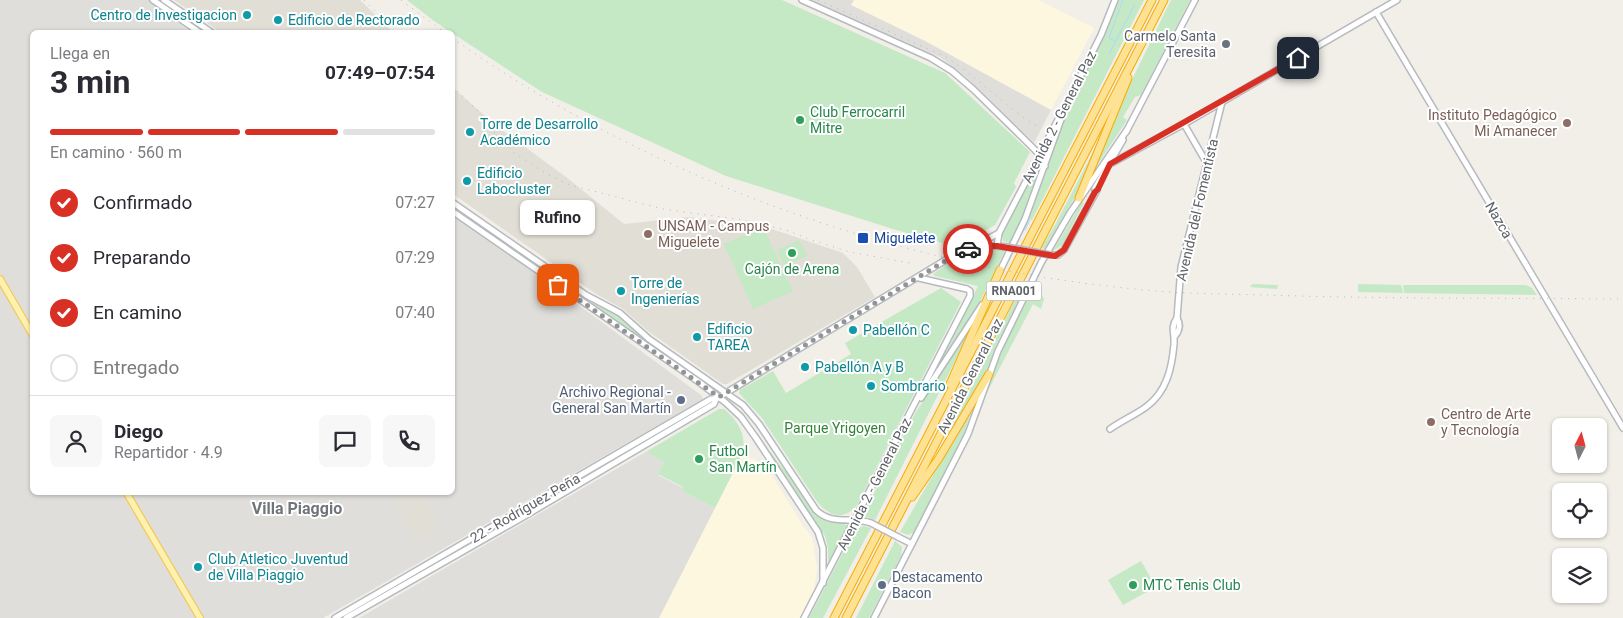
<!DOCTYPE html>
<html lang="es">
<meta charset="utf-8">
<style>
body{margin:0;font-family:Roboto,sans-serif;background:#f7f7f7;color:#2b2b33;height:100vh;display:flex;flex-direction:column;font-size:19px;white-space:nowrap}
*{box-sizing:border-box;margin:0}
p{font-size:16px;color:#7c7c81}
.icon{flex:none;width:28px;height:28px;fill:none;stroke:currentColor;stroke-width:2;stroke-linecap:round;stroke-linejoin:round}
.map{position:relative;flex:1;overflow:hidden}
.sheet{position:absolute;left:30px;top:30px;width:425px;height:465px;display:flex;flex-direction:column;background:#fff;border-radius:8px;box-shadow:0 1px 4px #0004}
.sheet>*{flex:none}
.needle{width:32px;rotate:6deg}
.controls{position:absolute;left:1552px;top:418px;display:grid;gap:10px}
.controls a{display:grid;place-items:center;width:55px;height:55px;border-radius:8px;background:#fff;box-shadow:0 1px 4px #0004;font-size:25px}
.pin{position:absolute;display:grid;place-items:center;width:42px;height:42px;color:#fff;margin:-21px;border-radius:10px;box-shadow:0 2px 8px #0006}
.courier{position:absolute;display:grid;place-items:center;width:50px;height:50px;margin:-25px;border:4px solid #d93025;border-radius:50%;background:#fff;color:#222;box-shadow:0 1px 6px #0007}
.bubble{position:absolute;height:35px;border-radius:8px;background:#fff;box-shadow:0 1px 4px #0004;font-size:16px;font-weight:700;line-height:35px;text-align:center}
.headline em{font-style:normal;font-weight:700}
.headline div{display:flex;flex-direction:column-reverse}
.headline{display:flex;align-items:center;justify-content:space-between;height:85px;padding:0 20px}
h1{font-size:32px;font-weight:700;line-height:38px}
.bar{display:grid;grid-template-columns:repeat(4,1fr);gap:8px 5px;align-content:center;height:60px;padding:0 20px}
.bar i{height:6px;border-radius:4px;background:#e1e1e2}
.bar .current{background:#d93025}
.bar p{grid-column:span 4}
.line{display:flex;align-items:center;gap:12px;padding:0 20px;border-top:1px solid #e1e1e2}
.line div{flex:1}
.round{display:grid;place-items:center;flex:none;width:52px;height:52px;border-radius:8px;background:#f7f7f7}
ol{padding:0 20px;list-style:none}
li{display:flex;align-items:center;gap:15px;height:55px}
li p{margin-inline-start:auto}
li .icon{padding:5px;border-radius:50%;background:#d93025;color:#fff;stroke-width:4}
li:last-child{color:#7c7c81}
li i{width:28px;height:28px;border:2px solid #e1e1e2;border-radius:50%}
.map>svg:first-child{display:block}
</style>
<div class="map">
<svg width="1623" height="618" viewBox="0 0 1623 618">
<rect width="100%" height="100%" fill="#f1efe8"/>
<g fill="#fef7e0">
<polygon points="854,0 1039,0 1094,28 1051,110 925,41 850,5"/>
<polygon points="742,455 756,460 771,474 803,526 812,537 817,568 814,591 800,618 659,618"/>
</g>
<g fill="#e0deda">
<polygon points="0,0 149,0 190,32 32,32 32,492 452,492 453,215 517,260 701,395 703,399 323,618 0,618"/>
<polygon points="810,0 854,0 851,5 925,41 1051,110 1034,143 966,77 940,57"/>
<polygon points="649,450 649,454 664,462 658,475 683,488 682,491 715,508 659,618 359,618"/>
</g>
<g fill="#e1ded6">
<polygon points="174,0 360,0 393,32 220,32"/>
<polygon points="452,87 499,128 566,177 624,224 689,217 766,227 843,253 857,267 875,297 727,384 723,384 648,331 623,309 596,294 453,194"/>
<polygon points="413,493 423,493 437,516 432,519 438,530 416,542 395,506 396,503"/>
</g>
<g fill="#c5e8c5">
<polygon points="407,0 782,0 945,73 1030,152 1014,183 1016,187 995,225 956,247 893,229 726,176 542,92 434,21"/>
<polygon points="1119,0 1144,0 1032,220 1029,219 1071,101"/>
<polygon points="1171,0 1190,0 1141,95 1135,97 1123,117 1127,120 1092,173 1125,94"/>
<polygon points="1104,131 1076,195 1045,249 1041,248 1055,225"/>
<polygon points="1041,159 1042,164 1024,215 1010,243 1003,241 1002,234"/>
<polygon points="1082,202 1084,203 1062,245 1053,251"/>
<polygon points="453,205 577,292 576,294 453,207"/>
<polygon points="528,210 547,224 540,234 521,220"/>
<polygon points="763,227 793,291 753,309 724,244"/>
<polygon points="798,241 800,241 807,256 785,266 777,250"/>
<path d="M986,248l19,2 -25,52 -15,26 -31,44 44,-86 -43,-10 -2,-2c16,-11 34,-23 53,-26z"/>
<polygon points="1252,284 1278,285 1277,289 1250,287"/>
<polygon points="1358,284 1401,285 1403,293 1358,292"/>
<polygon points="1403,285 1526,285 1532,288 1537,295 1404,293"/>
<path d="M941,288l20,14 -104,203c-14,17 -29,11 -41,-5l-54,-82 -23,-25 1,-3 33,-19 13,22 65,-39 -6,-11z"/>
<polygon points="1021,288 1025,289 996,345 983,380 936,458"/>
<polygon points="1033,289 1040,290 1044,299 1041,309 1033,304 982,402 1008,337"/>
<path d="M589,302c20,6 44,20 55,38z"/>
<polygon points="971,329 875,520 864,516 867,510 866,509 916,412"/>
<polygon points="706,404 706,406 342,618 338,618"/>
<polygon points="974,404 962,439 915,532 908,535 900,532"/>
<path d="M719,409h5c13,10 25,29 17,45l1,1 -27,53 -33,-17 1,-4 -25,-13 6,-12 -15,-8v-4z"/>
<polygon points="770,451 780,465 788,473 817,516 828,522 849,525 828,564 828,548 825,536 769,452"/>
<polygon points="864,526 871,528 823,618 809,618 851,537 853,537 859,527"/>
<polygon points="895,541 902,547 901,556 869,618 856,618"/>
<polygon points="1141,561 1156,587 1123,605 1108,580"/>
</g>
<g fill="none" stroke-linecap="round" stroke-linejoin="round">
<g stroke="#aadaff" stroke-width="1">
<polyline points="1115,41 1109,38 1123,0"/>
<polyline points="1109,54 1134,6"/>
<polyline points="1025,230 1030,220"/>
</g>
<g stroke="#b6babf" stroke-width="8">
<g id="secondary">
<polyline points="153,0 199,32"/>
<polyline points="164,0 211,32"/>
<polyline points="802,0 931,58 952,71 973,89 1023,138 1042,157 1045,166"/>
<polyline points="1376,12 1623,428"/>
<polyline points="1066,105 1101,35 1115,0"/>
<polyline points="1184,124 1206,162"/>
<polyline points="1126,132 1195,0"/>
<polyline points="1110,164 1184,124 1397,0"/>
<polyline points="1095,192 1095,188 1123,140"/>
<path d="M452,202l134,93 34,18 29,26 94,66 16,19 57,86c16,16 36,6 55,13"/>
<polyline points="452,211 699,382 725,402 741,417 756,438 818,532 823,548 823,583"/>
<polyline points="978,244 999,233"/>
<polyline points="997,246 999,233 1062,112"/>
<polyline points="1050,255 1058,255 1064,250 1097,190"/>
<polyline points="999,273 1025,219 1067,103"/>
<path d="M1175,336c5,-6 6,-11 2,-18"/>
<polyline points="921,398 982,305"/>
<path d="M1110,429c11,-8 25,-14 36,-22 21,-15 26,-40 28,-63 1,-10 -4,-17 3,-26l4,-51 41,-165"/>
<polyline points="898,537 912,544"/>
<path d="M335,618l376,-219h5l233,-141c23,-11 32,-14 58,-11"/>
<polyline points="346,618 523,517 714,404 716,399"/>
<polyline points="804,618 970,296 970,291 967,289 919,278"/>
<polyline points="874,618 968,434 998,351 1041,263 1070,213 1127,130"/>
</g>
</g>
<g stroke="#f2c960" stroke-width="8">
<g id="primary">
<polyline points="0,279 32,334"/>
<polyline points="126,492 200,618"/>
</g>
</g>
<g stroke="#f9ab00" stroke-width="9">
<g id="highway">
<polyline points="1079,198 1128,78"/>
<polyline points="950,384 1000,270"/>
<polyline points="912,497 939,458 989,374"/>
<polyline points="834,618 1152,0"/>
<polyline points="846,618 1164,0"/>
</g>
</g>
<use href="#secondary" stroke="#fff" stroke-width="5"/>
<use href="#primary" stroke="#fff2af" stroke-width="5.5"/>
<use href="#highway" stroke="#fde293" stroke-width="7"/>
<g stroke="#b6b7b8" stroke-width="1" stroke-dasharray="1 6" stroke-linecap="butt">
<polyline points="364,0 396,32"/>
<polyline points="401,0 444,32"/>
<path d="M818,0l126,56c34,21 62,52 96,72"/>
<path d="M452,38c206,145 453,232 704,253 37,3 74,3 110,4 119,4 238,3 357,4"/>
<polyline points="452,86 478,111 492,130 514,153 547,174 570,185 663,209 737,219 761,224 789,231 811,240 850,252 910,263"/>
</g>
<g stroke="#b6babf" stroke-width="8" stroke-linecap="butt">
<g id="secondary-bridge">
<polyline points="1007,247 1050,255"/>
<polyline points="871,523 898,537"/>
</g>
</g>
<use href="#secondary-bridge" stroke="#fff" stroke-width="5"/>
</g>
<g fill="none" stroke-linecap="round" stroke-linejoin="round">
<polyline stroke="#929495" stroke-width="5" stroke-dasharray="0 9" points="558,285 719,397 950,258 968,249"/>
<polyline stroke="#d93025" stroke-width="6" points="968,249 982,246 997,246 1055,256 1064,250 1095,192 1098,189 1110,164 1298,58"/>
</g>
<g fill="#0f9aa8" stroke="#fff" stroke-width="2">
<circle cx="247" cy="15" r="5"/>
<circle cx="278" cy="20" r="5"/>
<circle cx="470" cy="132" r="5"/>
<circle cx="467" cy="181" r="5"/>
<circle cx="621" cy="291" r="5"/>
<circle cx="853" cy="330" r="5"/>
<circle cx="697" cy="337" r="5"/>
<circle cx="805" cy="367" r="5"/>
<circle cx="871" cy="386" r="5"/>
<circle cx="198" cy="567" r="5"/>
</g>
<circle fill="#6b7280" stroke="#fff" stroke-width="2" cx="1226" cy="44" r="5"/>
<g fill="#2e9e5b" stroke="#fff" stroke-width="2">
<circle cx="800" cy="120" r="5"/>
<circle cx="792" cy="253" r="5"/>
<circle cx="699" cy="459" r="5"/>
<circle cx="1133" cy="585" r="5"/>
</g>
<g fill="#8d6e63" stroke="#fff" stroke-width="2">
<circle cx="1567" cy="123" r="5"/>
<circle cx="648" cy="234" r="5"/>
<circle cx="1431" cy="422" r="5"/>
</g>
<rect fill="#1a4fb4" stroke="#fff" stroke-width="2" x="857" y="232" width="12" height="12" rx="2.5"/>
<g fill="#5c6f8a" stroke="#fff" stroke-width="2">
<circle cx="681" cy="400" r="5"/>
<circle cx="882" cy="585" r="5"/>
</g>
<g text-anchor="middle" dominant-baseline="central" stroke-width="4" stroke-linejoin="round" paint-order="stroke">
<rect fill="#fff" stroke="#8f9295" stroke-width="1" x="986.5" y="281.5" width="55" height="19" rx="4"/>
<g font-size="12" font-weight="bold" fill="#5f6368">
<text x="1014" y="291">RNA001</text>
</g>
<g font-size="14" fill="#0d838f" stroke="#fff" text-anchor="start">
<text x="237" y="15" text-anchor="end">Centro de Investigacion</text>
<text x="288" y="20">Edificio de Rectorado</text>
<text x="480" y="124">Torre de Desarrollo<tspan x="480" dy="16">Académico</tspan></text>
<text x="477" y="173">Edificio<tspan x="477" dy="16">Labocluster</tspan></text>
<text x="631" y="283">Torre de<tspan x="631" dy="16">Ingenierías</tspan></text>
<text x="707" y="329">Edificio<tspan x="707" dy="16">TAREA</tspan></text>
<text x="863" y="330">Pabellón C</text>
<text x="815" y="367">Pabellón A y B</text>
<text x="881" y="386">Sombrario</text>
<text x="208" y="559">Club Atletico Juventud<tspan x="208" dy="16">de Villa Piaggio</tspan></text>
</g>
<g font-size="14" fill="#5b616d" stroke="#fff" text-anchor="end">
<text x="1216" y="36">Carmelo Santa<tspan x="1216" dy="16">Teresita</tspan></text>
</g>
<g font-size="14" fill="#27864d" stroke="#fff" text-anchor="start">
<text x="810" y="112">Club Ferrocarril<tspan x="810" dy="16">Mitre</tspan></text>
<text x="792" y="269" text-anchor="middle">Cajón de Arena</text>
<text x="709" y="451">Futbol<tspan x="709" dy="16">San Martín</tspan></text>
<text x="1143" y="585">MTC Tenis Club</text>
</g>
<g font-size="14" fill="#785e54" stroke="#fff" text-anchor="start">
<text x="1557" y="115" text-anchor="end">Instituto Pedagógico<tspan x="1557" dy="16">Mi Amanecer</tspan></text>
<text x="658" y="226">UNSAM - Campus<tspan x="658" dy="16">Miguelete</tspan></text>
<text x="1441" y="414">Centro de Arte<tspan x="1441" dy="16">y Tecnología</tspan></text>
</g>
<g font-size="14" fill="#5f6368" stroke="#fff">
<text transform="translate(1059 117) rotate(-63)">Avenida 2 - General Paz</text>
<text transform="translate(1197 210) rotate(-77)">Avenida del Fomentista</text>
<text transform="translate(1499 220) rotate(60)">Nazca</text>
<text transform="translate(970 376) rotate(-63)">Avenida General Paz</text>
<text transform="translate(874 484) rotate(-63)">Avenida 2 - General Paz</text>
<text transform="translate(525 508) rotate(-30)">22 - Rodríguez Peña</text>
</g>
<g font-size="14" fill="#164399" stroke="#fff" text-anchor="start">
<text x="874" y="238">Miguelete</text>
</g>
<g font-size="14" fill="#4e5e75" stroke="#fff" text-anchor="end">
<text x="671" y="392">Archivo Regional -<tspan x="671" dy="16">General San Martín</tspan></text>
<text x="892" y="577" text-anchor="start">Destacamento<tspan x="892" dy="16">Bacon</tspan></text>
</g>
<g font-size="14" fill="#348238" stroke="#fff">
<text x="835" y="428">Parque Yrigoyen</text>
</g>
<g font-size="16" font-weight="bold" fill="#70757a" stroke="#fff">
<text x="297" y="508">Villa Piaggio</text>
</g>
</g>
</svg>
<div class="controls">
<a><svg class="needle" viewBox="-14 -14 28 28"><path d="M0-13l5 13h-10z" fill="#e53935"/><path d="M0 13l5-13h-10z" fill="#7c7c81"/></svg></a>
<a><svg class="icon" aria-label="locate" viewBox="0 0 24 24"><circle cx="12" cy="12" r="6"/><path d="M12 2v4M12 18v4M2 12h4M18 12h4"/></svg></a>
<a><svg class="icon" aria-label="layers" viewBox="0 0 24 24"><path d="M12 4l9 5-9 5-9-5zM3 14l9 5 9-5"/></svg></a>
</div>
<div class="pin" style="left:558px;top:285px;background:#ea580c"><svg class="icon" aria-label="bag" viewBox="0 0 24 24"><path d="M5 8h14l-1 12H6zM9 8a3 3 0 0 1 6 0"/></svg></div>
<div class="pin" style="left:1298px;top:58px;background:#1f2937"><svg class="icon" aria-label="home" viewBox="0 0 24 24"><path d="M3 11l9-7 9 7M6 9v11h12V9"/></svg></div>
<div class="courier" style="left:968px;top:249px"><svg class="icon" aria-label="car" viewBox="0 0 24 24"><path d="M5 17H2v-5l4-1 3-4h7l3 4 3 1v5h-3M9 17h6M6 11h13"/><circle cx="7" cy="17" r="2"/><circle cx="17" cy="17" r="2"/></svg></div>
<div class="bubble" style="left:520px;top:200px;width:75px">Rufino</div>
<section class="sheet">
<div class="headline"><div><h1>3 min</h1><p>Llega en</p></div><em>07:49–07:54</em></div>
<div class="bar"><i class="current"></i><i class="current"></i><i class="current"></i><i></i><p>En camino · 560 m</p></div>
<ol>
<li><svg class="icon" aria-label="check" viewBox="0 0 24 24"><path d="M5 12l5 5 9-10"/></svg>Confirmado<p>07:27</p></li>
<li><svg class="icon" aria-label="check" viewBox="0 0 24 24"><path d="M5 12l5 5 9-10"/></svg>Preparando<p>07:29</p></li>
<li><svg class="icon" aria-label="check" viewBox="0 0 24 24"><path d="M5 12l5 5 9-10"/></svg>En camino<p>07:40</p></li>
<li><i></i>Entregado</li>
</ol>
<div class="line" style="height:90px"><a class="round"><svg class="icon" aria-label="person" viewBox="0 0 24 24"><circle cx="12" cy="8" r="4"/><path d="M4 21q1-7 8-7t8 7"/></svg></a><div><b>Diego</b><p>Repartidor · 4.9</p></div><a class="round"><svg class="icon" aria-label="chat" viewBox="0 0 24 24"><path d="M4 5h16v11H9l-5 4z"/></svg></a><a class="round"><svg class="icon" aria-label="phone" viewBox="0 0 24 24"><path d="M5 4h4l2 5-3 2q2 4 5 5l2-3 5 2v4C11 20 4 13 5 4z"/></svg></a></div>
</section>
</div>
